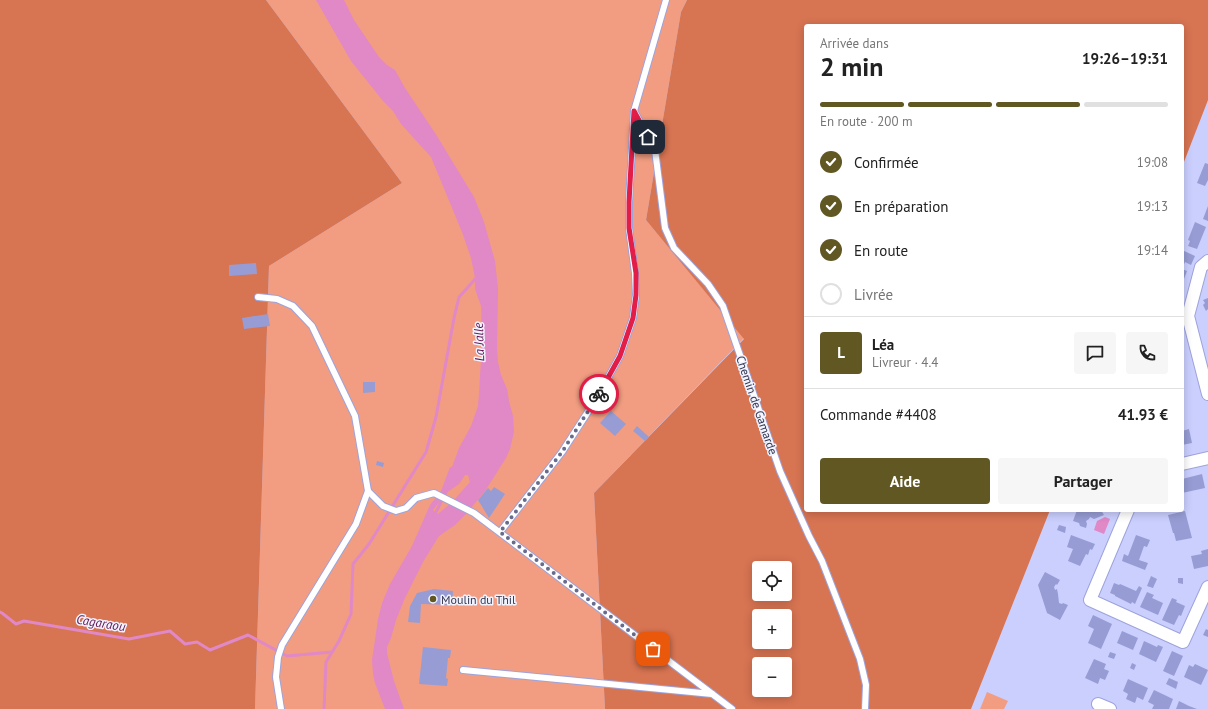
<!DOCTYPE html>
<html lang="fr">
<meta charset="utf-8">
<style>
body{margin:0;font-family:"PT Sans",sans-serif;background:#f6f6f6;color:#222;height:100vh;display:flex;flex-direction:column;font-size:15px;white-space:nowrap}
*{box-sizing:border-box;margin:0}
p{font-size:13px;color:#767676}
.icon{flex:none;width:22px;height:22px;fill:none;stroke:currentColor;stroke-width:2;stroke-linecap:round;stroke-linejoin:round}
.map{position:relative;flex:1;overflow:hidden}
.side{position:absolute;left:804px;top:24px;width:380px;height:488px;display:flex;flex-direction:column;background:#fff;border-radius:4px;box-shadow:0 2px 10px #0003}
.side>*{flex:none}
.tools{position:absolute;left:752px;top:561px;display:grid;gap:8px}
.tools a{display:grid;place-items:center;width:40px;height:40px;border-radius:4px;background:#fff;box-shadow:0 2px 10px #0003;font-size:20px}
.pin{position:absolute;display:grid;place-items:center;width:34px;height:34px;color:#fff;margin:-17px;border-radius:8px;box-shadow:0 2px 6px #0006}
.courier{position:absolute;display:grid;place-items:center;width:40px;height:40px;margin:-20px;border:3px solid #e11d48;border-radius:50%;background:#fff;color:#222;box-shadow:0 1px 5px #0007}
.head em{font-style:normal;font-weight:700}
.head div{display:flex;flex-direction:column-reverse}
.head{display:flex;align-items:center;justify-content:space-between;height:68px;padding:0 16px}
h1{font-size:26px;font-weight:700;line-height:30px}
.bar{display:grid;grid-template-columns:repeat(4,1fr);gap:6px 4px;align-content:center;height:48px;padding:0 16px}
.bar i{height:5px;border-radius:3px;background:#e0e0e0}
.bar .on{background:#605723}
.bar p{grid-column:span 4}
.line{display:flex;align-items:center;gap:10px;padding:0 16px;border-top:1px solid #e0e0e0}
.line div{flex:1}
.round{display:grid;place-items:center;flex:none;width:42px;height:42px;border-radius:4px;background:#f6f6f6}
ol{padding:0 16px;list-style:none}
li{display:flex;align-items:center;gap:12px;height:44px}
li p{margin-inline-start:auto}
li .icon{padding:4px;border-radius:50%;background:#605723;color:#fff;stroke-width:4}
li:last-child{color:#767676}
li i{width:22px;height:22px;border:2px solid #e0e0e0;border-radius:50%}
.button{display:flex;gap:8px;margin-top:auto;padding:8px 16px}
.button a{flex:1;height:46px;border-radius:4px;background:#605723;color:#fff;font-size:16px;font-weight:700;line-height:46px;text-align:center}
.button a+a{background:#f6f6f6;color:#222}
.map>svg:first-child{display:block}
</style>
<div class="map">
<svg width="1208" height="709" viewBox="0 0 1208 709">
<rect width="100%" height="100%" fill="#cacffe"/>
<g fill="#f29d81">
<polygon points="266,0 687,0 681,12 646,220 744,338 594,493 605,709 255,709 269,266 402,183"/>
<polygon points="987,692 1008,701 1004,709 980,709"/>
</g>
<g fill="#d77452" fill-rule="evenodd">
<polygon points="0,0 266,0 402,183 269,266 255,709 0,709"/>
<path d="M687,0h521v100l-26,67v-141h-376v484h244l-79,199h-366l-11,-216 150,-154 -98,-119 35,-208zM759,568h26v26h-26zM759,616h26v26h-26zM759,664h26v26h-26z"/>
</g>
<g fill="#e188c6" fill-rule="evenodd">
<path d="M316,0h28l10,20 25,37 8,8 8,5 10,18 32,48 37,61 10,25 11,39 3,28 -1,60 1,13 3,13 6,14 2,12 4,15 1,16 -4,17 -4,9 -21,33 -18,22 -12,12 -16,11 -16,26 -18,36 -9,22 -5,18 -4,9v6l7,28 10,28h-19l-10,-26 -2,-9 -1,-14 6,-41 4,-16 8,-19 22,-38 18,-41 11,-14 9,-24h2l7,-19 12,-22 7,-20 1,-13 3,-51 -1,-36 -6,-17v-11l-4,-20 -9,-26 -31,-75 -30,-33 -8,-13 -10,-10 -32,-40zM465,475h3l2,7 -18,20 -14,12 -5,-4 13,-17 13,-9z"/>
<polygon points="1105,517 1110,519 1104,534 1094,530 1097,521"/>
</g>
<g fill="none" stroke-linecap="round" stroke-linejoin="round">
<g stroke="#e188c6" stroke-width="3">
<polyline points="434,516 447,490"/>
<polyline points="0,612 2,613 16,624 24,621 129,639 170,631 185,644 197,642 210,650 248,635 287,656 332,652"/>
<polyline points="324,709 326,662 339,641 351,614 353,564 369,544 426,452 436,417 454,318 459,297 478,276"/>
</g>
</g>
<g fill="#979dd4">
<polygon points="1205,163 1208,164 1208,180 1205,186 1197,183"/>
<polygon points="1208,206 1208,221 1203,219"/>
<polygon points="1195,222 1206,227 1197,249 1188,246 1190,241 1188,240"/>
<polygon points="1182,250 1195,256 1191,265 1185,262 1182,269 1187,271 1184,279 1182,278"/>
<polygon points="256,263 257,274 229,276 229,265"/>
<polygon points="1208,298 1208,309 1206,311 1203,305 1205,303 1203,300"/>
<polygon points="268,314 270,326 244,329 242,318"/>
<polygon points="363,382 375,382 375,392 363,393"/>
<polygon points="611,411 626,424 615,436 600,423"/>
<polygon points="637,426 649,437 645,441 633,431"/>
<polygon points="1189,429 1192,443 1182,445 1182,431"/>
<polygon points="377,461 384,463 383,467 376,465"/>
<polygon points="1202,474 1205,488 1182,493 1182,479"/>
<polygon points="494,487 505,494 489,518 478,500 488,488 491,491"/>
<polygon points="1077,510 1101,510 1104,515 1094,519 1090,517 1089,519 1086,521 1087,524 1086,528 1080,526 1079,523 1073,521"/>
<polygon points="1185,511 1192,538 1176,541 1174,533 1173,533 1168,515"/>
<polygon points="1059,525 1066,527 1065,533 1057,530"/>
<polygon points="1071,535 1095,544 1092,550 1090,549 1088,555 1086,554 1080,566 1068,561 1073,549 1067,547"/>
<polygon points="1136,535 1150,540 1147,547 1144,546 1139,560 1148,563 1145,570 1122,561 1124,554 1128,556"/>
<polygon points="1208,549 1208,566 1194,569 1191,556 1202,554 1201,551"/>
<polygon points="1045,572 1060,580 1057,585 1056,584 1054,587 1055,590 1057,589 1058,594 1059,603 1062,604 1063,603 1068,605 1060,620 1047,613 1038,585"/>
<polygon points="1151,576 1157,579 1153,588 1147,586"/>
<polygon points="1178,578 1183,578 1183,584 1178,583"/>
<polygon points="1114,583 1119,585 1120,584 1136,591 1139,586 1142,588 1135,604 1132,602 1131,604 1115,596 1115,595 1110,593"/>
<polygon points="434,589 453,591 452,605 421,604 420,623 408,622 410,606 417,593"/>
<polygon points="1147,592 1154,595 1152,598 1163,603 1158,615 1140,607"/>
<polygon points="1172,598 1177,600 1176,602 1185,606 1181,616 1179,615 1174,625 1162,620"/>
<polygon points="1093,615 1112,624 1101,649 1088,643 1094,629 1088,626"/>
<polygon points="1206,629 1208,630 1208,637 1203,635"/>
<polygon points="1122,631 1138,638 1133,650 1117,643"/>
<polygon points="1144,641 1157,647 1158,645 1163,647 1156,662 1139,654"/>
<polygon points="423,647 451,650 450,658 448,658 446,678 448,679 447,686 419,684"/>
<polygon points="1172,651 1183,656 1174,676 1163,671"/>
<polygon points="1110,652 1116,654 1114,659 1108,657"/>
<polygon points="1094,659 1106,664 1104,669 1109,671 1105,680 1100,678 1098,684 1085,678"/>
<polygon points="1132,663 1136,665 1134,670 1130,668"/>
<polygon points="1195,664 1208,670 1201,685 1184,677 1189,665 1193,667"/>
<polygon points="1169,678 1178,682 1176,689 1166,684"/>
<polygon points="1128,679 1148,688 1143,700 1137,697 1135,703 1126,699 1128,694 1123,691"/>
<polygon points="1154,690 1173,699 1169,709 1152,709 1154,705 1148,702"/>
<polygon points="1179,701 1189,706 1197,709 1176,709"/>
</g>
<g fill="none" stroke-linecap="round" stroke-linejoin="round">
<g stroke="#9da3db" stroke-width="8">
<g id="lane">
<polyline points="634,111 655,150 665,228 674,248 708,284 723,306 780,471 809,536 822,561 860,659 866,685 865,709"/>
<polyline points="258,297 277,299 293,306 312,326 355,416 368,491 383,506 396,511 406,508 416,498 434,493 474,513 732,709"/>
<polyline points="500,532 562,452 595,401 620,356 633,318 636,295 635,273 629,228 629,202 634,111 666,0"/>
<polyline points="463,670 712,694"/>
<polyline points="281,709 276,677 278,657 282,645 356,524 368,491"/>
</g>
</g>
<g stroke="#9da3db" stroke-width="14">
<g id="street">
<polyline points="1208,261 1201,267 1188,316 1208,394"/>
<polyline points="1182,464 1208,458"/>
<polyline points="1128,510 1090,600 1183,642 1208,587"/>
<polyline points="1098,704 1110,709"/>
</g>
</g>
<use href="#lane" stroke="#fff" stroke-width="6"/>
<use href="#street" stroke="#fff" stroke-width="12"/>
</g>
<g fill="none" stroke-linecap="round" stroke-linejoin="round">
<polyline stroke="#686c8c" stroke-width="4" stroke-dasharray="0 7.2" points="599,394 562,452 500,532 653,649"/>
<polyline stroke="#e11d48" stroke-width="5" points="599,394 620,356 633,318 636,295 636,273 629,228 629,202 634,111 648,137"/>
</g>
<circle fill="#605723" stroke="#f1f3ff" stroke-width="1.5" cx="433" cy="599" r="4"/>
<g text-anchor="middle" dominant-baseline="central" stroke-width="3" stroke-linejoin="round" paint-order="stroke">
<g font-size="12" fill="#34374e" stroke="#f1f3ff">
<text transform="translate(757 405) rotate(71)">Chemin de Gamarde</text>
</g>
<g font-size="12" fill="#34374e" stroke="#f1f3ff" text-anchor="start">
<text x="441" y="599">Moulin du Thil</text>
</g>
<g font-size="13" font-style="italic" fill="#631451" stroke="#f1f3ff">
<text transform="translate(479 342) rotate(-92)">La Jalle</text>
<text transform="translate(101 623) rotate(9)">Cagaraou</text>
</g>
</g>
</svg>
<div class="tools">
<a><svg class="icon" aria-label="locate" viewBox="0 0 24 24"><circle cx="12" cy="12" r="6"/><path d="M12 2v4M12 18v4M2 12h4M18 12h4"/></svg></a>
<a>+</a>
<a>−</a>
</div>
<div class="pin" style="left:653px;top:649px;background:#ea580c"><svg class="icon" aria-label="bag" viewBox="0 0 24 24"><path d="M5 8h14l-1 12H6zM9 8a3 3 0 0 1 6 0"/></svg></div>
<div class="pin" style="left:648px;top:137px;background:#1f2937"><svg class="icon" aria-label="home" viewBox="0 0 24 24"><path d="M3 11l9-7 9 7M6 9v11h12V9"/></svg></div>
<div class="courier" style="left:599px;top:394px"><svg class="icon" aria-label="bike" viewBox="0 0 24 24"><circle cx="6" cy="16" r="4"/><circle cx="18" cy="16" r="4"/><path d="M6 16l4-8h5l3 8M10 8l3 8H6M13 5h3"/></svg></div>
<section class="side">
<div class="head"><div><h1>2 min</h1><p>Arrivée dans</p></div><em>19:26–19:31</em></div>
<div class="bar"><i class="on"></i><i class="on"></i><i class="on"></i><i></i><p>En route · 200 m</p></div>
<ol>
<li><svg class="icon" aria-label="check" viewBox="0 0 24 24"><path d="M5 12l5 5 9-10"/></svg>Confirmée<p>19:08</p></li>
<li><svg class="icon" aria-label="check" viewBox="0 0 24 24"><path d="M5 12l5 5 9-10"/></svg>En préparation<p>19:13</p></li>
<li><svg class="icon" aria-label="check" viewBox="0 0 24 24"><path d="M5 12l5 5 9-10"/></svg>En route<p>19:14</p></li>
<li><i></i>Livrée</li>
</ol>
<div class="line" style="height:72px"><b class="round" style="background:#605723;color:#fff">L</b><div><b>Léa</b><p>Livreur · 4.4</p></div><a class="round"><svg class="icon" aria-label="chat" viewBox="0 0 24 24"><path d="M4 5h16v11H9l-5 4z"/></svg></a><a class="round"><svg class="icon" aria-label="phone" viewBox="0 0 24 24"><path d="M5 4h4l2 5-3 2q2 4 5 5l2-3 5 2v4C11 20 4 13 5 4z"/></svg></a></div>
<div class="line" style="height:52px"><div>Commande #4408</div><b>41.93 €</b></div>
<div class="button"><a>Aide</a><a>Partager</a></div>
</section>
</div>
